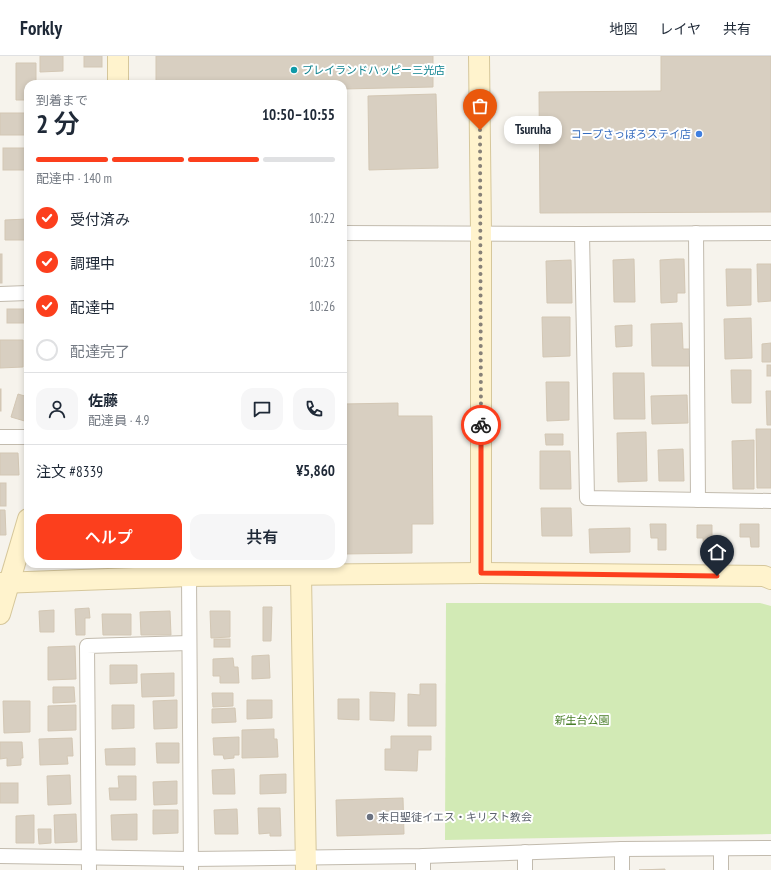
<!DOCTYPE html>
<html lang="ja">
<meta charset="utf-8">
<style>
body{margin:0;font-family:"PT Sans Narrow","Noto Sans JP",sans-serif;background:#f6f6f7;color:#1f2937;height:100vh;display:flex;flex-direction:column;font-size:15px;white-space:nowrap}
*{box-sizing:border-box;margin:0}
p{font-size:13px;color:#747a83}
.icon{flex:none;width:22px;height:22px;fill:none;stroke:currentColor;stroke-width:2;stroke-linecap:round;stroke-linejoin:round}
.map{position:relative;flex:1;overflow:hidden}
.panel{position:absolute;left:24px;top:24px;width:323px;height:488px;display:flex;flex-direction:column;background:#fff;border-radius:12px;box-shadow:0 2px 6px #0003}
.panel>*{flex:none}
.pin{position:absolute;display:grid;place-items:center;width:34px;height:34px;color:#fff;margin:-41px -17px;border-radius:50% 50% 50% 0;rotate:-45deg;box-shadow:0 0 4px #0007}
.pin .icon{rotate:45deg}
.courier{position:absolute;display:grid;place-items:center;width:40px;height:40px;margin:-20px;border:3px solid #fc3f1d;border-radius:50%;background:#fff;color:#222;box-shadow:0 1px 5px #0007}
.bubble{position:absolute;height:28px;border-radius:12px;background:#fff;box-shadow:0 2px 6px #0003;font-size:13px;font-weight:600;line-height:28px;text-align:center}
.overview em{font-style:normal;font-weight:600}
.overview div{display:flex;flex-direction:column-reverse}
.overview{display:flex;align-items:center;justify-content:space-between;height:68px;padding:0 12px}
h1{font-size:26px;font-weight:600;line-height:30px}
.bar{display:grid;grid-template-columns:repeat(4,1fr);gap:6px 4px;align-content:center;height:48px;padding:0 12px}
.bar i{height:5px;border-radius:3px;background:#e0e1e3}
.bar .on{background:#fc3f1d}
.bar p{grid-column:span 4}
.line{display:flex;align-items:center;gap:10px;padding:0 12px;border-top:1px solid #e0e1e3}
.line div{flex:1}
.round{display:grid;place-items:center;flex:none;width:42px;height:42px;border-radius:12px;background:#f6f6f7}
ol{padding:0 12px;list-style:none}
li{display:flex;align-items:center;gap:12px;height:44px}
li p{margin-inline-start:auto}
li .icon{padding:4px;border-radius:50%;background:#fc3f1d;color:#fff;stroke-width:4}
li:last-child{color:#747a83}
li i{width:22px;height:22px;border:2px solid #e0e1e3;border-radius:50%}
.action{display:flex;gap:8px;margin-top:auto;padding:8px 12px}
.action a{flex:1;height:46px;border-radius:12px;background:#fc3f1d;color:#fff;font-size:16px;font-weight:600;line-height:46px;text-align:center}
.action a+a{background:#f6f6f7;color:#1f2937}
header{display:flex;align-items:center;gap:24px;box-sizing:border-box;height:56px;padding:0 20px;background:#fff;border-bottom:1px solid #e0e1e3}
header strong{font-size:19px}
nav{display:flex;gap:22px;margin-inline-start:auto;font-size:14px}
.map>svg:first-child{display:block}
</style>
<header>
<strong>Forkly</strong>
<nav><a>地図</a><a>レイヤ</a><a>共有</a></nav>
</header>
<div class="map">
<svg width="771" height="814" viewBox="0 0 771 814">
<rect width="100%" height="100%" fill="#f6f3ec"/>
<polygon fill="#d2eab5" points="446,547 760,547 771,550 771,778 445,784"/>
<g fill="#d8cfc1" stroke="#d3c7b4">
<polygon points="40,0 63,0 63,15 40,16"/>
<rect x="84" y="0" width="18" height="11"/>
<polygon points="156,0 433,0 433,31 343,33 343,28 156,28"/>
<polygon points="661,0 771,0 771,156 540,157 539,36 661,35"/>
<polygon points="16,7 36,7 36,28 28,28 28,44 16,44"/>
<polygon points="436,38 438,112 369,114 368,40"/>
<rect x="0" y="57" width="28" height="22"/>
<rect x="3" y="92" width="25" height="22"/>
<polygon points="28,163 28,184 5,184 5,164"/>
<rect x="0" y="198" width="2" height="29"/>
<polygon points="634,203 635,246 614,246 613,204"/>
<polygon points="676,203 684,203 685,237 677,237 677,246 661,247 660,204"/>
<polygon points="571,204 572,247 547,247 546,205"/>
<polygon points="757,208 771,208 771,245 758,246"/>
<polygon points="726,213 751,213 751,249 727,250"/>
<rect x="7" y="253" width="17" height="14"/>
<polygon points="542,261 570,261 570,300 543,301"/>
<polygon points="751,262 752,302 725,303 724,263"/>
<polygon points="682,267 683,293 690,293 690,310 652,310 651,268"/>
<polygon points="632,269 632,290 616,291 615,270"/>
<polygon points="0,284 23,284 23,311 0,312"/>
<polygon points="771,287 771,306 762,306 762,288"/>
<rect x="767" y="309" width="4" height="11"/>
<polygon points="731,314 751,314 751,347 732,347"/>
<polygon points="613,317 644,317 645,363 614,363"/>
<polygon points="546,326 569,326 569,364 547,365"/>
<rect x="0" y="333" width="1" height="22"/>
<polygon points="766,335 771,335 771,369 767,369"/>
<polygon points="18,338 28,341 28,366 11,361"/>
<polygon points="687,339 688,367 652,368 651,340"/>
<polygon points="398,347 398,360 432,360 433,468 412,468 412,497 343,498 343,348"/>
<polygon points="756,373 771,373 771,432 757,432"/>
<polygon points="646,376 647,425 618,426 617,377"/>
<polygon points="545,378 563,378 563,389 546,389"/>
<polygon points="754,384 754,433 733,433 732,385"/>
<polygon points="683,393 684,425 659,425 658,394"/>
<polygon points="540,395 570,395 571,433 540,433"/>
<polygon points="0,397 18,397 19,419 0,419"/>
<rect x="0" y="427" width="6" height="23"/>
<polygon points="541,452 571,452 572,480 542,480"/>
<polygon points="0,454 5,454 6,479 0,479"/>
<polygon points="650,468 666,468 666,494 658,494 658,482 651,482"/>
<polygon points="740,468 759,468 759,491 751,491 750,481 740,481"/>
<polygon points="697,469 712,469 712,494 704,494 703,482 697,482"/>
<polygon points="630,472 630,496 590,497 589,473"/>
<polygon points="263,551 272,551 271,585 263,585"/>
<polygon points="89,552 90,562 85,562 85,579 76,579 75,553"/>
<polygon points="54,554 54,576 40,576 39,555"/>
<polygon points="170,555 171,579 141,579 140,556"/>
<polygon points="210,555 230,555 230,581 211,582"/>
<polygon points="102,558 131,558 131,579 103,579"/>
<rect x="214" y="583" width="16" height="8"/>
<polygon points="75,590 76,623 48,624 48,591"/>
<polygon points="269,599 270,622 252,623 252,600"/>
<polygon points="233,602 234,611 238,611 239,627 220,627 220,620 213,620 213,603"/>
<polygon points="110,609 137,609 137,627 110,628"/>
<polygon points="174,617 174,640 142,641 141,618"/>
<polygon points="420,628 436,628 436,670 408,670 408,638 420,639"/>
<polygon points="53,631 74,631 75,646 53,647"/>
<polygon points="370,636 395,637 394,665 370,664"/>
<polygon points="212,637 233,637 233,650 213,651"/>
<polygon points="338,643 359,643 359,664 338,663"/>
<polygon points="177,644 177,672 154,673 153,645"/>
<polygon points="247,644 272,644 272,662 247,663"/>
<polygon points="3,645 30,645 30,676 4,677"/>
<polygon points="76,649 76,674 48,675 48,650"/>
<polygon points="112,649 134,649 134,672 112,673"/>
<polygon points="235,652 236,666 212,667 212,653"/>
<polygon points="274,673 274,683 277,683 278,701 242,702 242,674"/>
<polygon points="391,680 431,680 431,694 418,694 417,715 385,714 385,693 391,693"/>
<polygon points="239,681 239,699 234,699 234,702 224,703 223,699 214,699 213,682"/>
<polygon points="72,682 73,700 67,700 68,708 40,709 39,683"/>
<polygon points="0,686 22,686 23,702 21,702 21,709 7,710 7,702 0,703"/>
<polygon points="156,687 179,687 179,707 157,707"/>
<polygon points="135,692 135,709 106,709 105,693"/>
<polygon points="234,713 235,738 213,738 212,714"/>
<polygon points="286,718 286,737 260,738 260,719"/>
<polygon points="70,719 71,748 48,749 47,720"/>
<polygon points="118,720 136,720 136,744 110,744 109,732 119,732"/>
<polygon points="177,725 177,748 154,749 153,726"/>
<rect x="0" y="727" width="18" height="20"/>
<polygon points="403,742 404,778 337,780 336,744"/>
<polygon points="258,752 280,752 281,780 270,780 270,777 259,778"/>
<polygon points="237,753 238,778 215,778 214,754"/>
<polygon points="153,754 178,754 178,777 153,778"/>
<polygon points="76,758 77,786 55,787 54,759"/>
<polygon points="137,758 137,784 112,784 111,759"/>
<polygon points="34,759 34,787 16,787 16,760"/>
<polygon points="38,773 51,773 51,787 39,788"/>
<polygon points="665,813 665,814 639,814"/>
</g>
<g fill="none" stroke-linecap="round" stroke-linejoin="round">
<g stroke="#c2bbae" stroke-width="16">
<g id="street">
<polyline points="343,177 582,178 771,177"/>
<polyline points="696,177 698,444"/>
<polyline points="582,178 587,442 771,445"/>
<polyline points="0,238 28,237"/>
<polyline points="0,381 28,381"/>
<polyline points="189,520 191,814"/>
<polyline points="622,793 622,814"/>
<polyline points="721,793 721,814"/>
<polyline points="525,796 525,814"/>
<polyline points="0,800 191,803 423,800 622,793 771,792"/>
<polyline points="423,800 423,814"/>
<polyline points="89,814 87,590 189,587"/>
</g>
</g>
<g stroke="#d6c79b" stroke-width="22">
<g id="secondary">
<polyline points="118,0 118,28"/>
<polyline points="479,0 481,177 481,517"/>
<polyline points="301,519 306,814"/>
<polyline points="0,527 189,520 481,517 764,520 771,523"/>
<polyline points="0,558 28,463"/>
</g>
</g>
<use href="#street" stroke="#fff" stroke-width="14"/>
<use href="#secondary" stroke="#fff3cd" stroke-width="20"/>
</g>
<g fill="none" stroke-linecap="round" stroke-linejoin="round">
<polyline stroke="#878178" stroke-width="4" stroke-dasharray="0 7.2" points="480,74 481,369"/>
<polyline stroke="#fc3f1d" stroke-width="5" points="481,369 481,517 717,520"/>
</g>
<circle fill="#0f9aa8" stroke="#fff" stroke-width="1.5" cx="294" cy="14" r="4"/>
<circle fill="#3f7fe0" stroke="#fff" stroke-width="1.5" cx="699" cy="78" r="4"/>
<circle fill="#6b7280" stroke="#fff" stroke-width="1.5" cx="370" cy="761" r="4"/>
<g text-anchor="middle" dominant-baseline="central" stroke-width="4" stroke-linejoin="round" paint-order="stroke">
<g font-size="11" fill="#0d838f" stroke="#fff" text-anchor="start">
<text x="302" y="14">プレイランドハッピー三光店</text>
</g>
<g font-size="11" fill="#366cbe" stroke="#fff" text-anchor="end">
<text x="691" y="78">コープさっぽろステイ店</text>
</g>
<g font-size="11" fill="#4a7f2a" stroke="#fff">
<text x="582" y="664">新生台公園</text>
</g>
<g font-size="11" fill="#5b616d" stroke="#fff" text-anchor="start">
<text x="378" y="761">末日聖徒イエス・キリスト教会</text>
</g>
</g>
</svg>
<div class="pin" style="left:480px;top:74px;background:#ea580c"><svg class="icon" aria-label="bag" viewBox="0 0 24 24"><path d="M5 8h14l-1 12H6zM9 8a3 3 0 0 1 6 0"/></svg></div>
<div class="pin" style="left:717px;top:520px;background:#1f2937"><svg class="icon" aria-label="home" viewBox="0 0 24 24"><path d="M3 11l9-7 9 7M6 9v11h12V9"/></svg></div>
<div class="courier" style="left:481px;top:369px"><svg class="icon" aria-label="bike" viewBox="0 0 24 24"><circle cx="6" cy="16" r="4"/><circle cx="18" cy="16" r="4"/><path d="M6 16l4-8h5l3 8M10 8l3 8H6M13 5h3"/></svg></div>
<div class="bubble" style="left:504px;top:60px;width:58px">Tsuruha</div>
<section class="panel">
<div class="overview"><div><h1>2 分</h1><p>到着まで</p></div><em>10:50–10:55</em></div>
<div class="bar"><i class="on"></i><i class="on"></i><i class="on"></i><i></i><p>配達中 · 140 m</p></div>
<ol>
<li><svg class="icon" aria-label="check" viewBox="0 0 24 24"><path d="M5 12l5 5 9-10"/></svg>受付済み<p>10:22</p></li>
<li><svg class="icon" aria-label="check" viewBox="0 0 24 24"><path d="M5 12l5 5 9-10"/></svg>調理中<p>10:23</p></li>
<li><svg class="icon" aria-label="check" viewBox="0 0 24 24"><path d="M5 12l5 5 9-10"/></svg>配達中<p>10:26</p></li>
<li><i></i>配達完了</li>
</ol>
<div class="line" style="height:72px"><a class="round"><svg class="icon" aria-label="person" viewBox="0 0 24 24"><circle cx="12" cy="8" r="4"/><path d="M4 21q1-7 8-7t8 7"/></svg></a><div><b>佐藤</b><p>配達員 · 4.9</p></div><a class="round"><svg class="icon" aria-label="chat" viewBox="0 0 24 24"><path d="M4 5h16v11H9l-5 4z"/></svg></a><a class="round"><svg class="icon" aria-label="phone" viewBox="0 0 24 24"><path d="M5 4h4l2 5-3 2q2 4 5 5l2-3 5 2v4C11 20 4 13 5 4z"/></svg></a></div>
<div class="line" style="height:52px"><div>注文 #8339</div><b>¥5,860</b></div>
<div class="action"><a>ヘルプ</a><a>共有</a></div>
</section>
</div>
